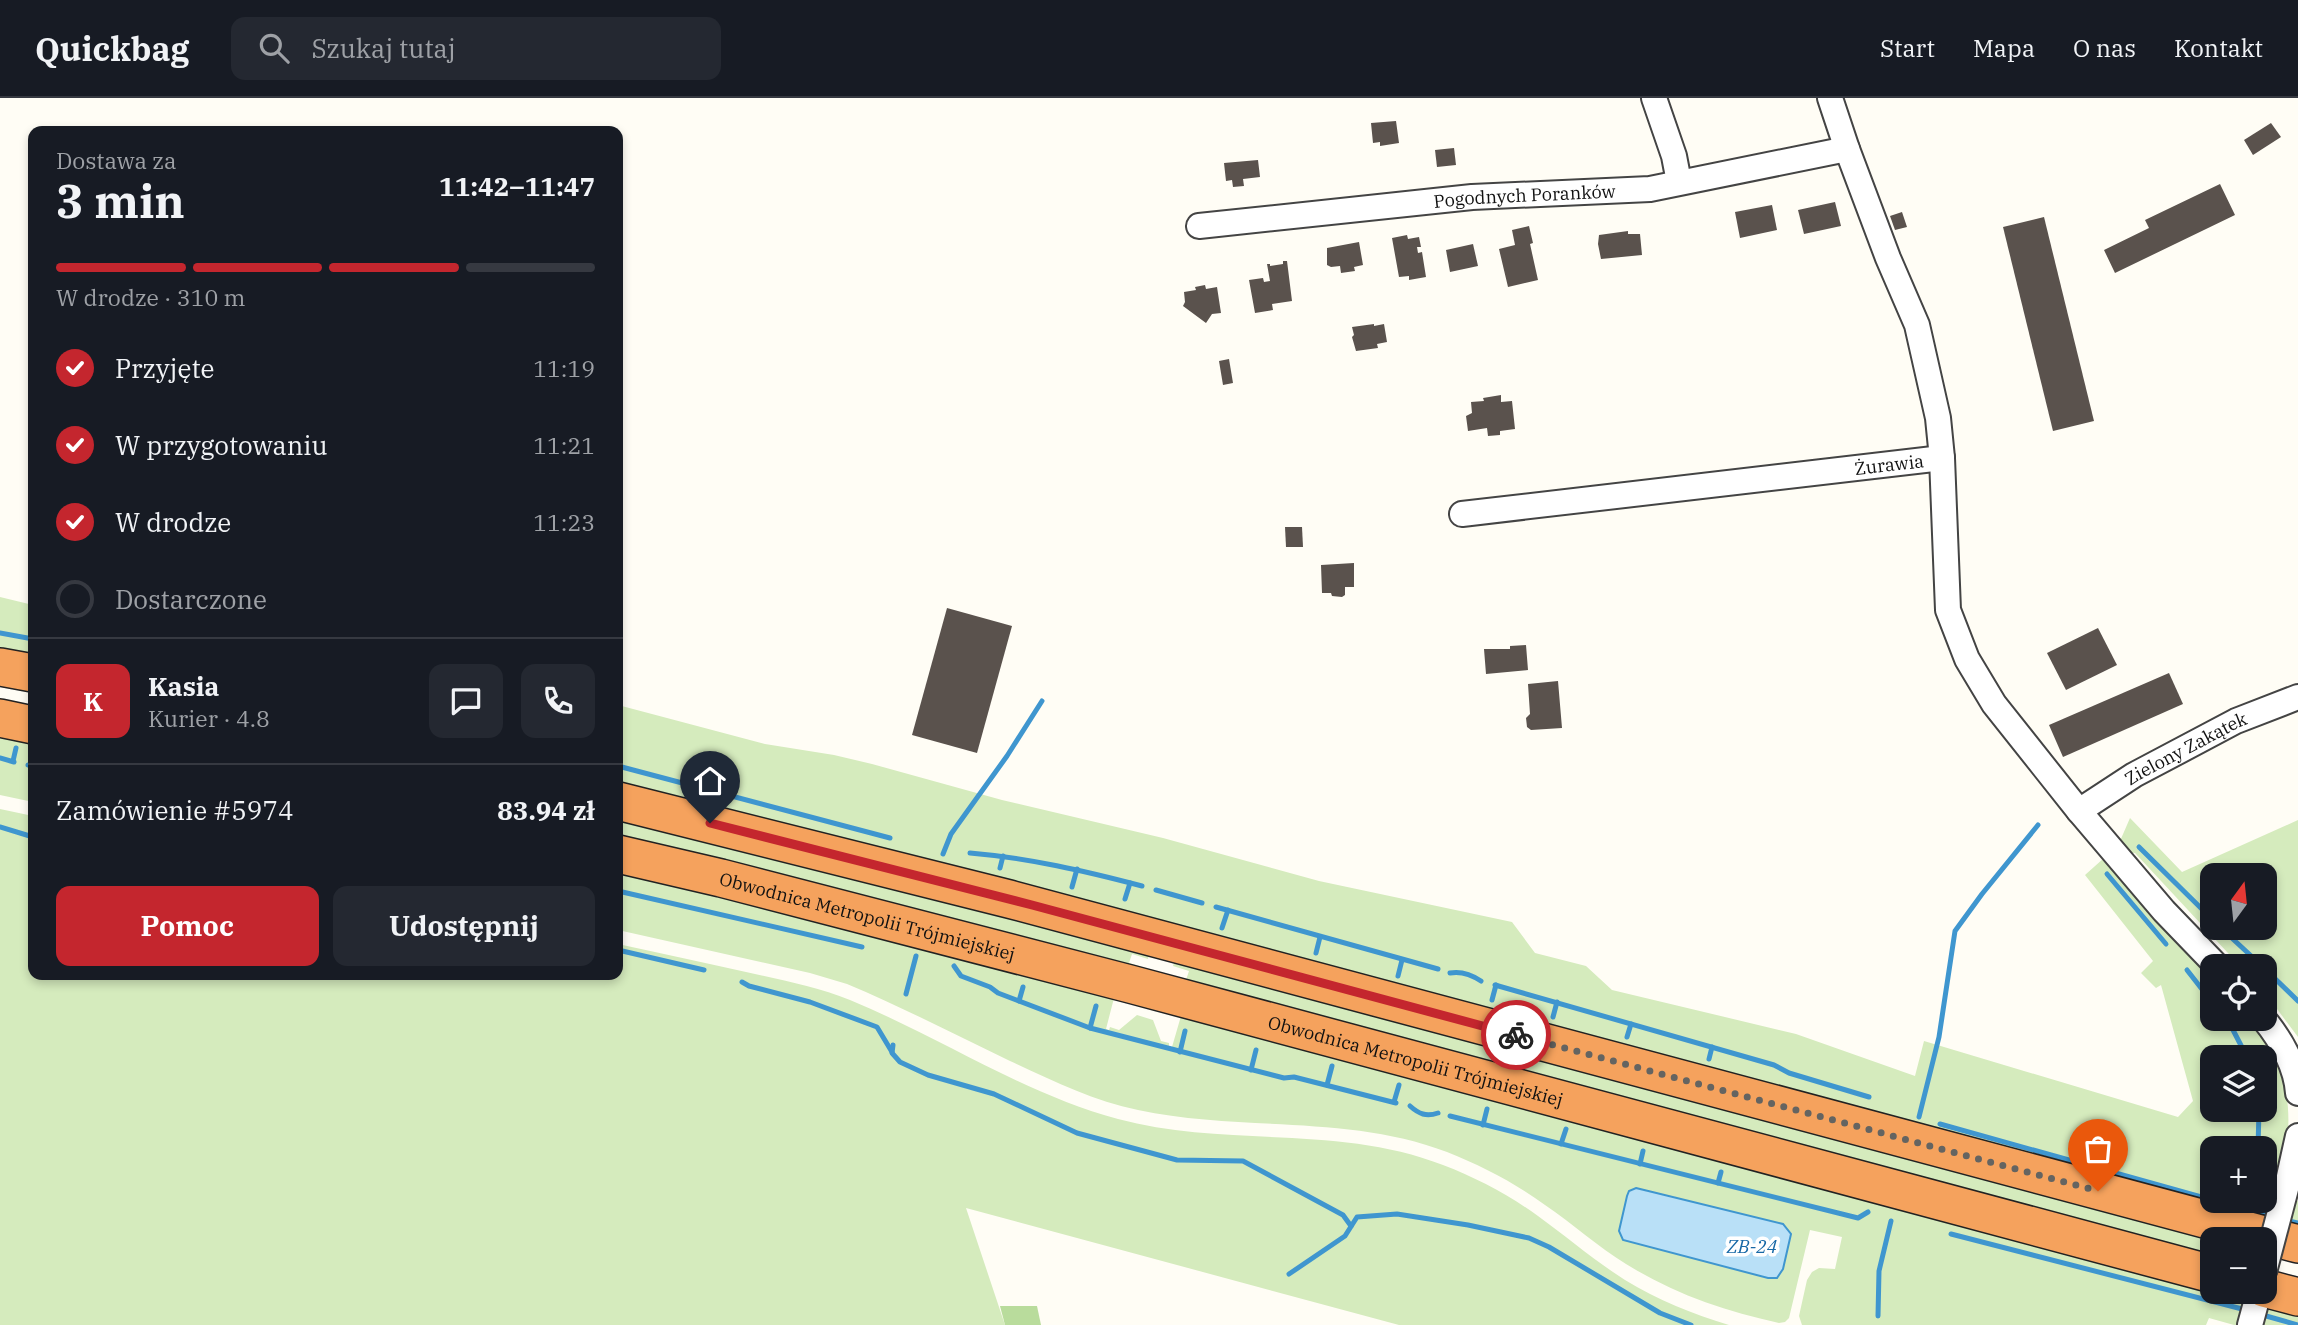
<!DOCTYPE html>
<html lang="pl">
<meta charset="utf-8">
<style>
body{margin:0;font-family:"IBM Plex Serif",serif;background:#242831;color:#f1f3f6;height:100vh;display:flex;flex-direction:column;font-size:26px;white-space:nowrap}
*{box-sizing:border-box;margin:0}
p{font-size:23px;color:#9ea1a6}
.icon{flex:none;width:38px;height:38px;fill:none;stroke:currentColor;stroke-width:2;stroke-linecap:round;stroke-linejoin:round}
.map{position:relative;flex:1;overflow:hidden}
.sheet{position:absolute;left:28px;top:28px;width:595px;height:854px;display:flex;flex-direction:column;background:#171b24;border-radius:14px;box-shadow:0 4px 10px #0003}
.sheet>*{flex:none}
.needle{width:46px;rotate:15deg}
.controls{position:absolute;left:2200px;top:765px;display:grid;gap:14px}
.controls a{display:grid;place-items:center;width:77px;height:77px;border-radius:14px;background:#171b24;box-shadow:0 4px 10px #0003;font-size:35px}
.pin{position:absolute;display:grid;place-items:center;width:60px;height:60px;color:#fff;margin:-72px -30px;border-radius:50% 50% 50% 0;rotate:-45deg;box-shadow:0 0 7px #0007}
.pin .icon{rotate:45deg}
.courier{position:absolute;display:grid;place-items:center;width:70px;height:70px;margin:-35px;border:5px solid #c4262e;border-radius:50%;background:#fff;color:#222;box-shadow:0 2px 9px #0007}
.head em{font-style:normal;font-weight:800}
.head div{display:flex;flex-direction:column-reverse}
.head{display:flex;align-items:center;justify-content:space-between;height:119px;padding:0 28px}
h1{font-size:46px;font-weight:800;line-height:52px}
.bar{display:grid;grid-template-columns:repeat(4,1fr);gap:10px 7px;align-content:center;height:84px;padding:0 28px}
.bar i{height:9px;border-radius:5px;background:#363941}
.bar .selected{background:#c4262e}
.bar p{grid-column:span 4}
.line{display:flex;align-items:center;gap:18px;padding:0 28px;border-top:2px solid #363941}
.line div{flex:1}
.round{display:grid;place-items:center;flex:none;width:74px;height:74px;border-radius:14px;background:#242831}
ol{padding:0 28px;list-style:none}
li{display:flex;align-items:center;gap:21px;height:77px}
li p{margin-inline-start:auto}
li .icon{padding:7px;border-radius:50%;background:#c4262e;color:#fff;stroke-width:4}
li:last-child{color:#9ea1a6}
li i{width:38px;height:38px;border:4px solid #363941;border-radius:50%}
.primary-button{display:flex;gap:14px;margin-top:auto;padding:14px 28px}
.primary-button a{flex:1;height:80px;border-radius:14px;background:#c4262e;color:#fff;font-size:28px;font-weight:800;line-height:80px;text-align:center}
.primary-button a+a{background:#242831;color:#f1f3f6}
header{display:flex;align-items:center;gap:42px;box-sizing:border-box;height:98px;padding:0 35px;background:#171b24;border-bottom:2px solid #363941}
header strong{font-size:33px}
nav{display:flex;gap:38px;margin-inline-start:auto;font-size:24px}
.search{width:490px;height:63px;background:#242831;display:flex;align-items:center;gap:18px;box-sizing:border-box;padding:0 24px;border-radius:14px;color:#9ea1a6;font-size:26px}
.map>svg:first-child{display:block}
</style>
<header>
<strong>Quickbag</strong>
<div class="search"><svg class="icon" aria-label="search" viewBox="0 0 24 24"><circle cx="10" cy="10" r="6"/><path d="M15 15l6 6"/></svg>Szukaj tutaj</div>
<nav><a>Start</a><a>Mapa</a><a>O nas</a><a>Kontakt</a></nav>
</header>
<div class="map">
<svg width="2298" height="1227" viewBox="0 0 2298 1227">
<rect width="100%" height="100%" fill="#fffdf5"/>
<g fill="#d5ebbd" fill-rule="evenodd">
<polygon points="0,499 33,507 33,559 0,552"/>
<path d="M618,607l147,39 69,11 38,9 130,36 161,38 156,43 193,41 23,31 51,13 26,24 184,44 119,42 9,-35 254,76 15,-16 -32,-116 -5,3 -15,-15 12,-12 -68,-86 19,-17 108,117v43l39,1c41,55 43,93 31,159h-17l-1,-30h-52v52h52l1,-8 33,9v30l-1680,-446zM2212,959h52v53h-52z"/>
<polygon points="0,637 33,644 33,704 0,697"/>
<path d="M0,711l33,7v159h585v-31c43,9 86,19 128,28 35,8 71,15 104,28 90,37 174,94 268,119 107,29 221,5 325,46 34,13 66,30 95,51 29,21 57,45 87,64 33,20 68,34 104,45h-330l-433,-117 39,117h-1005z"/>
<polygon points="618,715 1150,852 1148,861 1132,856 1129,865 1145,870 1142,880 618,745"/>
<path d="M2130,720l52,54 116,-52v217l-33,-44 -1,-27h-24l-105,-113 -14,-1 -4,-4zM2212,777h52v53h-52z"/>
<path d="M618,772l496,128 -8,31 3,1 1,-3 9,3 18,-15 16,5 8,21 8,2v3l3,1 9,-31 1117,301v8h-64l-25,-7 -3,7h-404l-3,-9 8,-36 5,-8 7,-4 16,1 7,-32 -32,-7 -21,88 -4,4 -6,1c-54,-12 -105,-29 -153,-59 -28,-17 -53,-40 -81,-59 -30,-22 -63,-39 -98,-53 -99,-38 -206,-20 -309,-42 -45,-9 -86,-30 -128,-49 -54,-26 -108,-54 -163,-77l-37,-11 -192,-43z"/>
<polygon points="1176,859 2212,1141 2212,1168 1168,888 1171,878 1186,882 1189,873 1173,868"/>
</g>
<polygon fill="#b9dc9c" points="1000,1208 1037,1208 1041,1227 1005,1227"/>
<polygon fill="#b9e0f7" stroke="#3f96cf" stroke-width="2" points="1636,1090 1783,1126 1791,1136 1783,1171 1777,1180 1768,1180 1623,1142 1619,1133 1627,1098 1629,1093"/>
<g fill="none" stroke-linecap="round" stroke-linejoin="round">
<g stroke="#3f96cf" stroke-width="5">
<polyline points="0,535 33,541"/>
<polyline points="0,660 14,664"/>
<polyline points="13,663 16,650"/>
<polyline points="28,667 33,668"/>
<polyline points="618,668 890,740"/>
<polyline points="0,729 33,739"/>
<polyline points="2139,749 2212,821"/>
<path d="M970,755c59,5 115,18 172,33"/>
<polyline points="943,756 951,736 1007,658 1042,603"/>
<polyline points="1000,770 1003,758"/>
<polyline points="2107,776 2166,846"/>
<polyline points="1072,789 1077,771"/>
<polyline points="1156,792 1202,805"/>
<polyline points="618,793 862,849"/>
<polyline points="1125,801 1130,785"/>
<polyline points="1216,809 1438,871"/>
<polyline points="1222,830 1228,812"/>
<polyline points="2221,830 2262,868"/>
<polyline points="618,852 704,872"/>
<polyline points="1316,855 1320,839"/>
<polyline points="954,868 961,878 990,889 998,895 1090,930 1284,980 1294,979 1396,1005"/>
<polyline points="2264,870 2298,903"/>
<polyline points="2187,872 2212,904"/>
<path d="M1450,875c11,-2 22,2 31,8"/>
<polyline points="1398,878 1402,862"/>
<polyline points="742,884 749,888 810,904 877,929 892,954"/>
<polyline points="1495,887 1774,967 1789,975 1869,999"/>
<polyline points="906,896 916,858"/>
<polyline points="1492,902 1496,887"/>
<polyline points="1019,903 1023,889"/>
<polyline points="1553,919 1557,904"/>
<polyline points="2225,920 2232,930 2247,959"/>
<polyline points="1090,930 1096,908"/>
<polyline points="1627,939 1631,926"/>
<polyline points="893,947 892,955 900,964 928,977 994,996 1077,1035 1177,1062 1243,1063 1343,1117 1351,1128"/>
<polyline points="1180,954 1185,933"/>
<polyline points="1709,961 1712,949"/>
<polyline points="1251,972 1256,952"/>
<polyline points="1327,987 1332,968"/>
<polyline points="1394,1004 1399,987"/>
<path d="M1410,1008c9,8 16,11 28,7"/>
<polyline points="1450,1018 1858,1120 1868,1114"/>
<polyline points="1919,1019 1939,939 1955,833 1982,796 2038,727"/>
<polyline points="1940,1026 2212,1102"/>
<polyline points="1483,1027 1487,1011"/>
<polyline points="1561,1046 1566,1031"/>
<polyline points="2258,1050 2259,1012"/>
<polyline points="1640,1066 1643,1053"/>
<polyline points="1718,1085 1721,1074"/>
<polyline points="2215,1102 2272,1118"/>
<polyline points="2285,1122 2298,1125"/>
<polyline points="1951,1136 2246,1212"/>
<polyline points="1289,1176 1345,1138 1357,1119 1397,1116 1468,1127 1529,1140 1549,1149 1660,1215 1691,1227"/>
<polyline points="2259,1216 2298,1227"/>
<polyline points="1878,1218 1879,1173 1891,1123"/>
</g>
</g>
<g fill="#5a524d">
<polygon points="1396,23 1399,45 1380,48 1380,44 1373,45 1371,25"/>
<polygon points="2271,25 2281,39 2253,57 2244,42"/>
<polygon points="1454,50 1456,67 1437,69 1435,52"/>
<polygon points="1258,62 1260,79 1243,81 1244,88 1233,89 1232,82 1226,83 1224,65"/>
<polygon points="2220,86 2235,117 2115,175 2104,152 2149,130 2145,122"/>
<polygon points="1835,104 1841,128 1804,136 1798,112"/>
<polygon points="1772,107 1777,132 1740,140 1735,114"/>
<polygon points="1902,114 1907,129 1895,132 1890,118"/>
<polygon points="2044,119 2094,323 2053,333 2003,129"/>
<polygon points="1529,128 1533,145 1530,146 1538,182 1508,189 1499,151 1515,147 1512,132"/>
<polygon points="1628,133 1628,136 1640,136 1642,157 1601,161 1598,146 1599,137"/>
<polygon points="1407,137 1408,141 1419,139 1421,149 1417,149 1418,155 1422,154 1426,179 1409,182 1409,178 1399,179 1392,140"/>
<polygon points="1359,144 1363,167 1354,169 1355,173 1341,175 1340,168 1331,169 1327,167 1327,150"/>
<polygon points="1473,146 1478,168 1450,174 1446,152"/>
<polygon points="1283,163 1287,163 1292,203 1272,206 1273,212 1255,215 1249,182 1263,180 1264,184 1270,183 1267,166 1270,166 1270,168 1283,166"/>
<polygon points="1205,187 1206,191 1217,189 1221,215 1212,216 1206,225 1183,208 1185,204 1184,194 1196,192 1195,189"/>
<polygon points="1374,226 1374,228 1384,226 1387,244 1377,246 1378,250 1356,253 1352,239 1354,237 1352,229"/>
<polygon points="1229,261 1233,285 1223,287 1219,263"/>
<polygon points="1501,297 1501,304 1512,303 1515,331 1500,333 1500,337 1488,338 1487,330 1468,333 1466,318 1472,315 1471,304 1484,303 1483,300"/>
<polygon points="1285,429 1302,429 1303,449 1286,449"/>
<polygon points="1354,465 1354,489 1345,489 1345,497 1342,499 1332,498 1331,495 1322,495 1321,467"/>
<polygon points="947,510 1012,528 977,655 912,637"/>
<polygon points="2098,530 2117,567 2066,592 2047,555"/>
<polygon points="1526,547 1528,572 1486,576 1484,551 1510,551 1510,548"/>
<polygon points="2169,575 2183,606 2063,659 2049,627"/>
<polygon points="1558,583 1562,630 1531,632 1527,629 1526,620 1530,616 1528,586"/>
</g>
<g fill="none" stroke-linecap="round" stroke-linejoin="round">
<g stroke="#444" stroke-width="28">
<g id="minor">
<polyline points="1654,0 1674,58 1679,84"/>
<polyline points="1830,0 1847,51 1888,160 1917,227 1938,320 1942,360 1948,512 1967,561 1994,606 2079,713 2164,813 2217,868"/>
<path id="s1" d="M1199,128l273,-29 178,-8 197,-40"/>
<path id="s2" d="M1462,416l480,-56"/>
<path id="s3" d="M2079,713l55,-36 102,-54 62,-24"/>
<path d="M2263,920c18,22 33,47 35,75"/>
<polyline points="2288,1083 2298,1038"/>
<polyline points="2250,1227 2259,1194"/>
</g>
</g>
<g stroke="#222" stroke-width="40">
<g id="highway">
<polyline points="0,569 33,575"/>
<polyline points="0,620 33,627"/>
<polyline points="618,703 1009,801 2298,1146"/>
<path id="s4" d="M618,756l103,24 409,106 1082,290"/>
<polyline points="2264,1190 2298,1199"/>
</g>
</g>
<use href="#minor" stroke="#fff" stroke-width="24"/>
<use href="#highway" stroke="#f5a25d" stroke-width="37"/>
<g stroke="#444" stroke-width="28" stroke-linecap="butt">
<polyline id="minor-bridge" points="2264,1174 2288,1083"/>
</g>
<use href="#minor-bridge" stroke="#fff" stroke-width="24"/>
</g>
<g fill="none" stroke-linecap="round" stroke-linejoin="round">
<polyline stroke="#646461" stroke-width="7" stroke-dasharray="0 12.6" points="1516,937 2098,1093"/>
<polyline stroke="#c4262e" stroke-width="9" points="710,725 1032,807 1516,937"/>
</g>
<g text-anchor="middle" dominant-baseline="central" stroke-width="7" stroke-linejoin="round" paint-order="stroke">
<g font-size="18" fill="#111" stroke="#fff">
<text stroke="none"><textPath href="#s1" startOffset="327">Pogodnych Poranków</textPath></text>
<text stroke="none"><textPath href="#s2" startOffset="430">Żurawia</textPath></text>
<text stroke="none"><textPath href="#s3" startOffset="124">Zielony Zakątek</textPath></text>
<text stroke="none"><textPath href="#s4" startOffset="257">Obwodnica Metropolii Trójmiejskiej</textPath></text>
<text stroke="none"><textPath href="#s4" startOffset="824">Obwodnica Metropolii Trójmiejskiej</textPath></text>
</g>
<g font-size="19" font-style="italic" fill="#1768a6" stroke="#fff">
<text x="1752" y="1148">ZB-24</text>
</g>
</g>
</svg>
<div class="controls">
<a><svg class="needle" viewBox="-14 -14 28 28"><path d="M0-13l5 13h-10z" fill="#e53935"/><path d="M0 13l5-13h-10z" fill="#9ea1a6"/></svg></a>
<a><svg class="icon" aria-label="locate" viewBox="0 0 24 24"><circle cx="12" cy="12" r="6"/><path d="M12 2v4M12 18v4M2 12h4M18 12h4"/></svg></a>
<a><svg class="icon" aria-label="layers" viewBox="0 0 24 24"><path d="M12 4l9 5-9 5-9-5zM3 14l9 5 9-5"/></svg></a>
<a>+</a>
<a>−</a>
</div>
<div class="pin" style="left:2098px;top:1093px;background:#ea580c"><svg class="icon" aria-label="bag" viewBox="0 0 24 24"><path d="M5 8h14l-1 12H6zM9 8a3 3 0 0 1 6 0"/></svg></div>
<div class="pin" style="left:710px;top:725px;background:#1f2937"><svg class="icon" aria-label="home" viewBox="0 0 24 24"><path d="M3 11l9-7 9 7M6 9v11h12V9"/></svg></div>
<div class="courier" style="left:1516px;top:937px"><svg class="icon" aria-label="bike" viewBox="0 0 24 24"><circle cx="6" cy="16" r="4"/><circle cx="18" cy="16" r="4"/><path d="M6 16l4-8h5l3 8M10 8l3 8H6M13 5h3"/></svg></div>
<section class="sheet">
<div class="head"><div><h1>3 min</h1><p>Dostawa za</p></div><em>11:42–11:47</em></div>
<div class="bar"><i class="selected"></i><i class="selected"></i><i class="selected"></i><i></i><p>W drodze · 310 m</p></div>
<ol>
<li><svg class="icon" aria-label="check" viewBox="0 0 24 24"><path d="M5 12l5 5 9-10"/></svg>Przyjęte<p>11:19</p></li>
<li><svg class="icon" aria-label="check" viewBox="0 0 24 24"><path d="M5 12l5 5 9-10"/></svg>W przygotowaniu<p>11:21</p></li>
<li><svg class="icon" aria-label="check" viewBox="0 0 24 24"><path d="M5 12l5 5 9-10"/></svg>W drodze<p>11:23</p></li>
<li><i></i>Dostarczone</li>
</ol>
<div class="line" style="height:126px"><b class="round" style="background:#c4262e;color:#fff">K</b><div><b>Kasia</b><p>Kurier · 4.8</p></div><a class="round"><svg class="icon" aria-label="chat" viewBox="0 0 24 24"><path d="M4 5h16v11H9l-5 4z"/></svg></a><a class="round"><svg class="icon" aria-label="phone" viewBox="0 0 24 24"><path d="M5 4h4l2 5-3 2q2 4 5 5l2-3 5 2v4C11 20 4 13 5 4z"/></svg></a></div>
<div class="line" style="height:91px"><div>Zamówienie #5974</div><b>83.94 zł</b></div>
<div class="primary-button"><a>Pomoc</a><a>Udostępnij</a></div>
</section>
</div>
